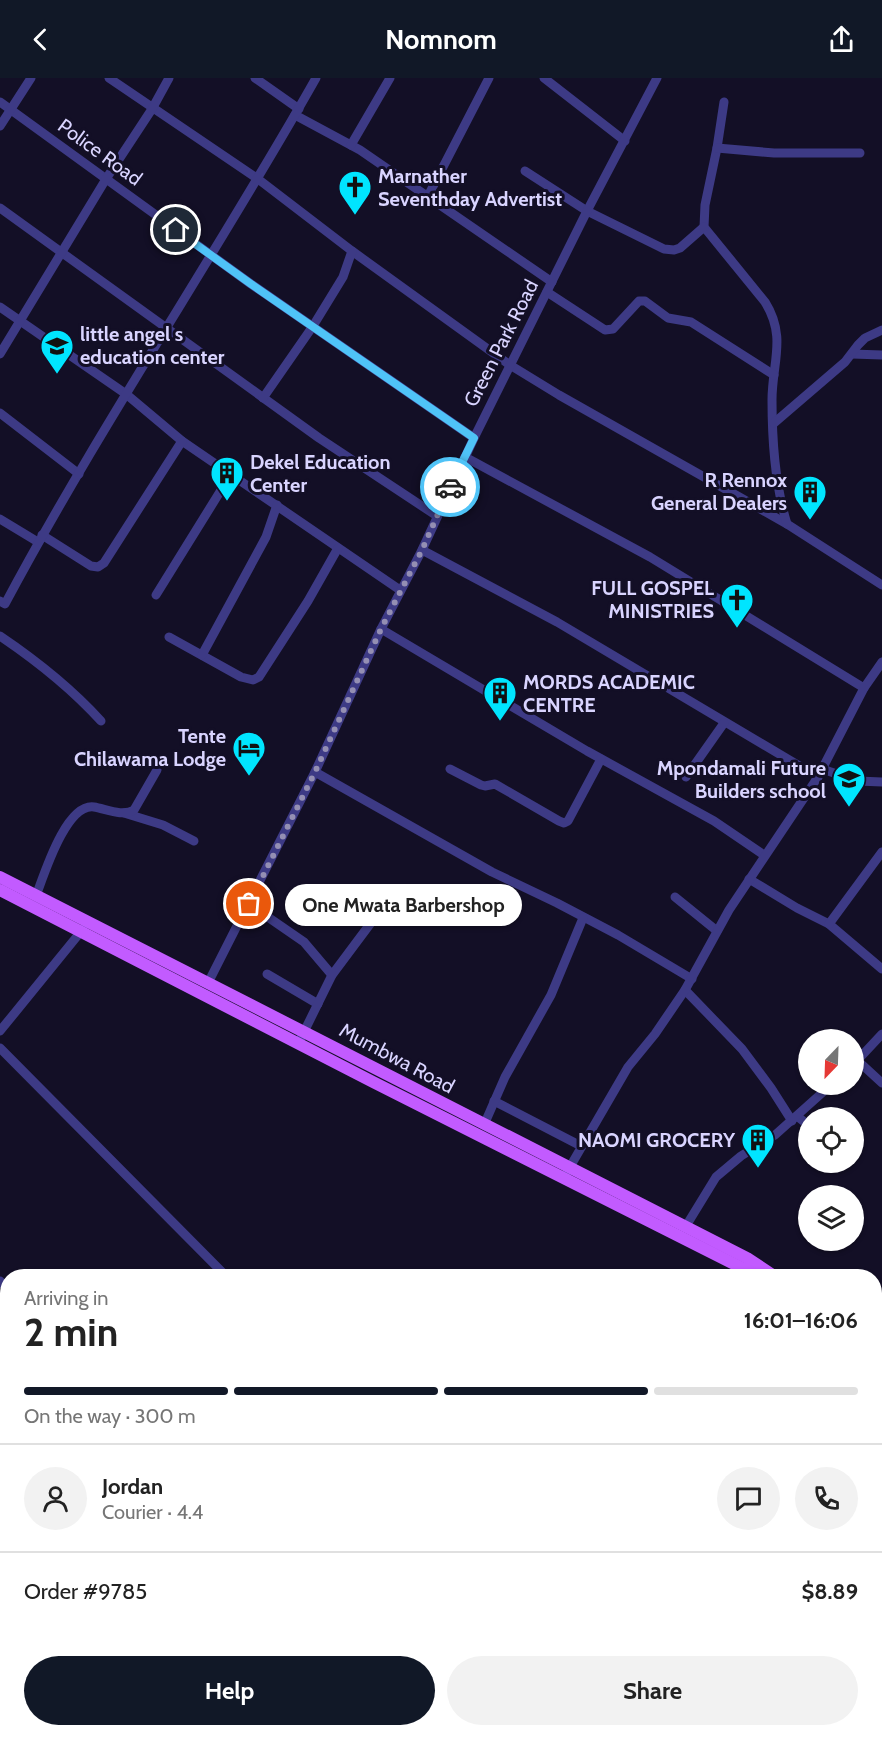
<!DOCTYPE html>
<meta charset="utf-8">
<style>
body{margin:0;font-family:Cabin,sans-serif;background:#f2f2f2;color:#222;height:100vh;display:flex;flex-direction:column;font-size:22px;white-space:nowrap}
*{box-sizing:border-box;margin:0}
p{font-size:20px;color:#767676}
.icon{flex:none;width:33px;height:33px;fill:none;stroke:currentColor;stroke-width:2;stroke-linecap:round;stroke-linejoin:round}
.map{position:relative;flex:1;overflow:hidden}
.details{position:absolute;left:0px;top:1191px;width:882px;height:468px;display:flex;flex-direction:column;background:#fff;border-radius:24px 24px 0 0;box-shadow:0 2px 4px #0004}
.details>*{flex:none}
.needle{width:39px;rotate:203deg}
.tools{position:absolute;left:798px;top:951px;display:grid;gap:12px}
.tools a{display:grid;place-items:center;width:66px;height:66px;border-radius:50%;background:#fff;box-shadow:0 2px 4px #0004;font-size:30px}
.pin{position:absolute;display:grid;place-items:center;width:51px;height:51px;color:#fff;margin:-26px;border:3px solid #fff;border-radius:50%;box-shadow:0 2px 6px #0007}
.courier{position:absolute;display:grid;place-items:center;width:60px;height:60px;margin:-30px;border:4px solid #4fc3f7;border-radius:50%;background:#fff;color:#222;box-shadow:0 2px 8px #0007}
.bubble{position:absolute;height:42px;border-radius:21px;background:#fff;box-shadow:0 2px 4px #0004;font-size:20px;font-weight:700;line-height:42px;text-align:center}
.head em{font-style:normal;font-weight:700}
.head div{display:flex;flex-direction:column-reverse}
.head{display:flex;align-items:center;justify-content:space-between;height:102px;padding:0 24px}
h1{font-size:39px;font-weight:700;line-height:45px}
.bar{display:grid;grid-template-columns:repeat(4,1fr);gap:9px 6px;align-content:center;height:72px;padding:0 24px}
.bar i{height:8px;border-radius:4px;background:#e0e0e0}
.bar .selected{background:#111827}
.bar p{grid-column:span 4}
.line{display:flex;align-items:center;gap:15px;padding:0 24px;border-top:2px solid #e0e0e0}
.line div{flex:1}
.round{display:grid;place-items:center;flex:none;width:63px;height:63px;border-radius:32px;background:#f2f2f2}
.action{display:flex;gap:12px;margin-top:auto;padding:12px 24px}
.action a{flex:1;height:69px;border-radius:36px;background:#111827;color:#fff;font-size:24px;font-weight:700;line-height:69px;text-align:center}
.action a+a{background:#f2f2f2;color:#222}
header{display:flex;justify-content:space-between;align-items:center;height:78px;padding:0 24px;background:#111827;color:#fff;font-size:27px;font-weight:700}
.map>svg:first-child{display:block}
</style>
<header><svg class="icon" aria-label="back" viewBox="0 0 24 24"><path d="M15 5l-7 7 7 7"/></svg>Nomnom<svg class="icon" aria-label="share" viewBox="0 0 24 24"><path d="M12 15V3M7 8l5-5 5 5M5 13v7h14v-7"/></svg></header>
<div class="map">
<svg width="882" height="1659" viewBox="0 0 882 1659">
<rect width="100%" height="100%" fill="#130f26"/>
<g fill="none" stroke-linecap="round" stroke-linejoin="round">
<g stroke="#3d3a85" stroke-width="9">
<polyline points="109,0 258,101 352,173 510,287 559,317 787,446 882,507"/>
<polyline points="255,0 299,31"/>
<polyline points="544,0 625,63"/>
<polyline points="0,24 251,206 474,360"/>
<path d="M724,24l-7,46 -12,57 -1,22 61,75c22,35 7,61 7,98 0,41 3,85 15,124"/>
<polyline points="295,37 360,72 552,204"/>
<polyline points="0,48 31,0"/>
<polyline points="351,67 390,0"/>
<polyline points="717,70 774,75 860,75"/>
<polyline points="525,93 587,133 664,171 674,172 680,170 704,149"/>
<polyline points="428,118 489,0"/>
<polyline points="0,130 319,360 437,438"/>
<polyline points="547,214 605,252 613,251 639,223 645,223 668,240 691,244 774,297"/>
<polyline points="0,229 126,316 182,363 400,512"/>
<polyline points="0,276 106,101 152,31 169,0"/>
<polyline points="852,276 882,277"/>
<polyline points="263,320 313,248 343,199 352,173"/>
<polyline points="0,335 79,396"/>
<polyline points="774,345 845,284 858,267 865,260 882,252"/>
<polyline points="465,379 650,479 864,610"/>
<polyline points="0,441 38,464"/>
<polyline points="42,457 91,488 98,489 104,485 182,363"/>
<polyline points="422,472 557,544 818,699 864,610 882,584"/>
<polyline points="156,517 231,396"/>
<path d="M0,523l5,3c96,-180 211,-349 311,-526"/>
<polyline points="381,551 587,673 714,743 764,777"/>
<path d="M0,558c37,25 71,52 101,85"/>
<polyline points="169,559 241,599 253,602 259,599 308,523 338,470"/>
<polyline points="202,577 266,459 277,427"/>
<polyline points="450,691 481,707 485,708 495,706 559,743 564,745 568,743 601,681"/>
<polyline points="822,691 858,703 882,704"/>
<polyline points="315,694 492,794 557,825 618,857 692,901"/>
<polyline points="686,699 724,645"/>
<polyline points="124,735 163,747 194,763"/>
<polyline points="749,801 797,830 829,846 882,891"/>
<path d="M36,818c8,-21 30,-93 58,-89 12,2 29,10 40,3l23,-40"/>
<polyline points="675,819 717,853"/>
<polyline points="249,826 304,864 332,897"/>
<polyline points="829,846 882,774"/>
<polyline points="267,896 318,926"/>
<polyline points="208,905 315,694 381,551 422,472 474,360 587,133 657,0"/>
<polyline points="685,912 742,971 771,1010 792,1043"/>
<polyline points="0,953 83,851"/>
<polyline points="301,960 332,897 385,826"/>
<polyline points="0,970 226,1198"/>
<polyline points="857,982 882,1005"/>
<polyline points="854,986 882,956"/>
<polyline points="494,1023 581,1068"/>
<polyline points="797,1038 808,1047"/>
<polyline points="484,1047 505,999 551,917 583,840"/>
<polyline points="567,1094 628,989 655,956 685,912 729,832 818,699"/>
<polyline points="686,1148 716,1099 741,1078 775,1057 832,1006"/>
<polyline points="0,1203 8,1211"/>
<polyline points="0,1432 8,1424"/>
<polyline points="0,1551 8,1572"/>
<polyline points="38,1652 40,1659"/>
<polyline points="695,1652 702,1659"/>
<polyline points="146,1659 152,1652"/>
<polyline points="335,1659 340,1652"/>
<polyline points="509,1659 514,1652"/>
<polyline points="631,1659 636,1652"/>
</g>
<g stroke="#c25bff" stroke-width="12">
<polyline points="0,799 747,1180 774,1198"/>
<polyline points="0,812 373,1004 758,1198"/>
<polyline points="874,1252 882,1256"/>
</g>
</g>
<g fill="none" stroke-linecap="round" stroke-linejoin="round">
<polyline stroke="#948fb3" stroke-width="6" stroke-dasharray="0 10.8" points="249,826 315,694 381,551 422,472 450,409"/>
<polyline stroke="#4fc3f7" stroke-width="8" points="176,152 251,206 474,360 450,409"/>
</g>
<defs>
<g id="church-pin" transform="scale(1.725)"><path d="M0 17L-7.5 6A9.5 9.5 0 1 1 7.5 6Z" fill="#00e5ff" stroke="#130f26"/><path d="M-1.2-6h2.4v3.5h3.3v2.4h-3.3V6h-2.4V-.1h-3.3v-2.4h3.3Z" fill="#111"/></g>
<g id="school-pin" transform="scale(1.725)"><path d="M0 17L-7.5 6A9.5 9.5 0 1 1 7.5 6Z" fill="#00e5ff" stroke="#130f26"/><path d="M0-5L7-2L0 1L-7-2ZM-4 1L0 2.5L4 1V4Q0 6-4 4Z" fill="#111"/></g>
<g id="building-pin" transform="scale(1.725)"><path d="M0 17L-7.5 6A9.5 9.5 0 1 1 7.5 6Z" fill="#00e5ff" stroke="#130f26"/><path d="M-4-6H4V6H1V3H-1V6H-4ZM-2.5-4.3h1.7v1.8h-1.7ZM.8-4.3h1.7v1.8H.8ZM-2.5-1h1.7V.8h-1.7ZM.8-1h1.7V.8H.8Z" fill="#111"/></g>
<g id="hotel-pin" transform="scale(1.725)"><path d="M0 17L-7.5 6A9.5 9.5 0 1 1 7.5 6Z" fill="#00e5ff" stroke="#130f26"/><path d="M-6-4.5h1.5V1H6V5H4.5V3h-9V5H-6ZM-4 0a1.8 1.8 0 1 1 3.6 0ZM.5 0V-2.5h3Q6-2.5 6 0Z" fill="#111"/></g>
</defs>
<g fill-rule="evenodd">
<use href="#church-pin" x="355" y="109"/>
<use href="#school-pin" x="57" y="268"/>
<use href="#building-pin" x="227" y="395"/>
<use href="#building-pin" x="810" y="414"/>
<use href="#church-pin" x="737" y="522"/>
<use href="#building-pin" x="500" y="615"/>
<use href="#hotel-pin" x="249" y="670"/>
<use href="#school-pin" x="849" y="701"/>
<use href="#building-pin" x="758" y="1062"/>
</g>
<g text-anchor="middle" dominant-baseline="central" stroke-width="6" stroke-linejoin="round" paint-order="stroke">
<g font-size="20" fill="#d9d4ff" stroke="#130f26">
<text transform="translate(100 74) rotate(36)">Police Road</text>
<text transform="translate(501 265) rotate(-63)">Green Park Road</text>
<text transform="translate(397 980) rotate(28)">Mumbwa Road</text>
</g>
<g font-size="20" font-weight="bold" fill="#d9d4ff" stroke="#130f26" text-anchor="end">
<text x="378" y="98" text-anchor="start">Marnather<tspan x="378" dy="23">Seventhday Advertist</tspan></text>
<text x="80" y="256" text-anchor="start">little angel s<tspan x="80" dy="23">education center</tspan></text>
<text x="250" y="384" text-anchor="start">Dekel Education<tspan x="250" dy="23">Center</tspan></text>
<text x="787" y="402">R Rennox<tspan x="787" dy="23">General Dealers</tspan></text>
<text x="714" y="510">FULL GOSPEL<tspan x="714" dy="23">MINISTRIES</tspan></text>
<text x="523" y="604" text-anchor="start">MORDS ACADEMIC<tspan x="523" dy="23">CENTRE</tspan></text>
<text x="226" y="658">Tente<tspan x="226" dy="23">Chilawama Lodge</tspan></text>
<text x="826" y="690">Mpondamali Future<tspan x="826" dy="23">Builders school</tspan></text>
<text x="735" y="1062">NAOMI GROCERY</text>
</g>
</g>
</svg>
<div class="tools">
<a><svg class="needle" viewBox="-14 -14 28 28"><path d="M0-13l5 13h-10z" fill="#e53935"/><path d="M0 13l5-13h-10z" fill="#767676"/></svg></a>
<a><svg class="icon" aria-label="locate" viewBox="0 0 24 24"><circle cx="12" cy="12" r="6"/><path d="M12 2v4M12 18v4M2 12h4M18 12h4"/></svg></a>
<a><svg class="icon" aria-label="layers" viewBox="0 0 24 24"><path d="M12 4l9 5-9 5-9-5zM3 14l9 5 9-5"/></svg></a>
</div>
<div class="pin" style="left:249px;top:826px;background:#ea580c"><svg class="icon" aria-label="bag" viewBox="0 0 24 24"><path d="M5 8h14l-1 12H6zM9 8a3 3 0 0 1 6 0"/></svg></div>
<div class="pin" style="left:176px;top:152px;background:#1f2937"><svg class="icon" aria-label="home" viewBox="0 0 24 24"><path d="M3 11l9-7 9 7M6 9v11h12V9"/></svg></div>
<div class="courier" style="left:450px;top:409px"><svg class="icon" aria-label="car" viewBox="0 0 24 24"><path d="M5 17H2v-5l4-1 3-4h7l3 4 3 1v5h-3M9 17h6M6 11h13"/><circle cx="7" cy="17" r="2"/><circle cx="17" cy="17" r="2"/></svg></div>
<div class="bubble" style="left:285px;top:806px;width:237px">One Mwata Barbershop</div>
<section class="details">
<div class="head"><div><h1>2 min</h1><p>Arriving in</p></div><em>16:01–16:06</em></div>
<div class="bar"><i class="selected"></i><i class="selected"></i><i class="selected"></i><i></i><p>On the way · 300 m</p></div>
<div class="line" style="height:108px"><a class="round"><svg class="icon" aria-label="person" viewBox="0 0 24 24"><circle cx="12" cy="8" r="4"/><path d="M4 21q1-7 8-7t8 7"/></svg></a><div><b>Jordan</b><p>Courier · 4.4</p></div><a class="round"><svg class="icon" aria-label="chat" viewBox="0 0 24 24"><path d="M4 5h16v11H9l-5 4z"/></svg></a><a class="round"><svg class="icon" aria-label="phone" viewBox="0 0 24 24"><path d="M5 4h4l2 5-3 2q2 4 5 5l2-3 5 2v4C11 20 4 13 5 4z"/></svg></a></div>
<div class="line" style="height:78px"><div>Order #9785</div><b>$8.89</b></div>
<div class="action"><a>Help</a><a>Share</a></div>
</section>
</div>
